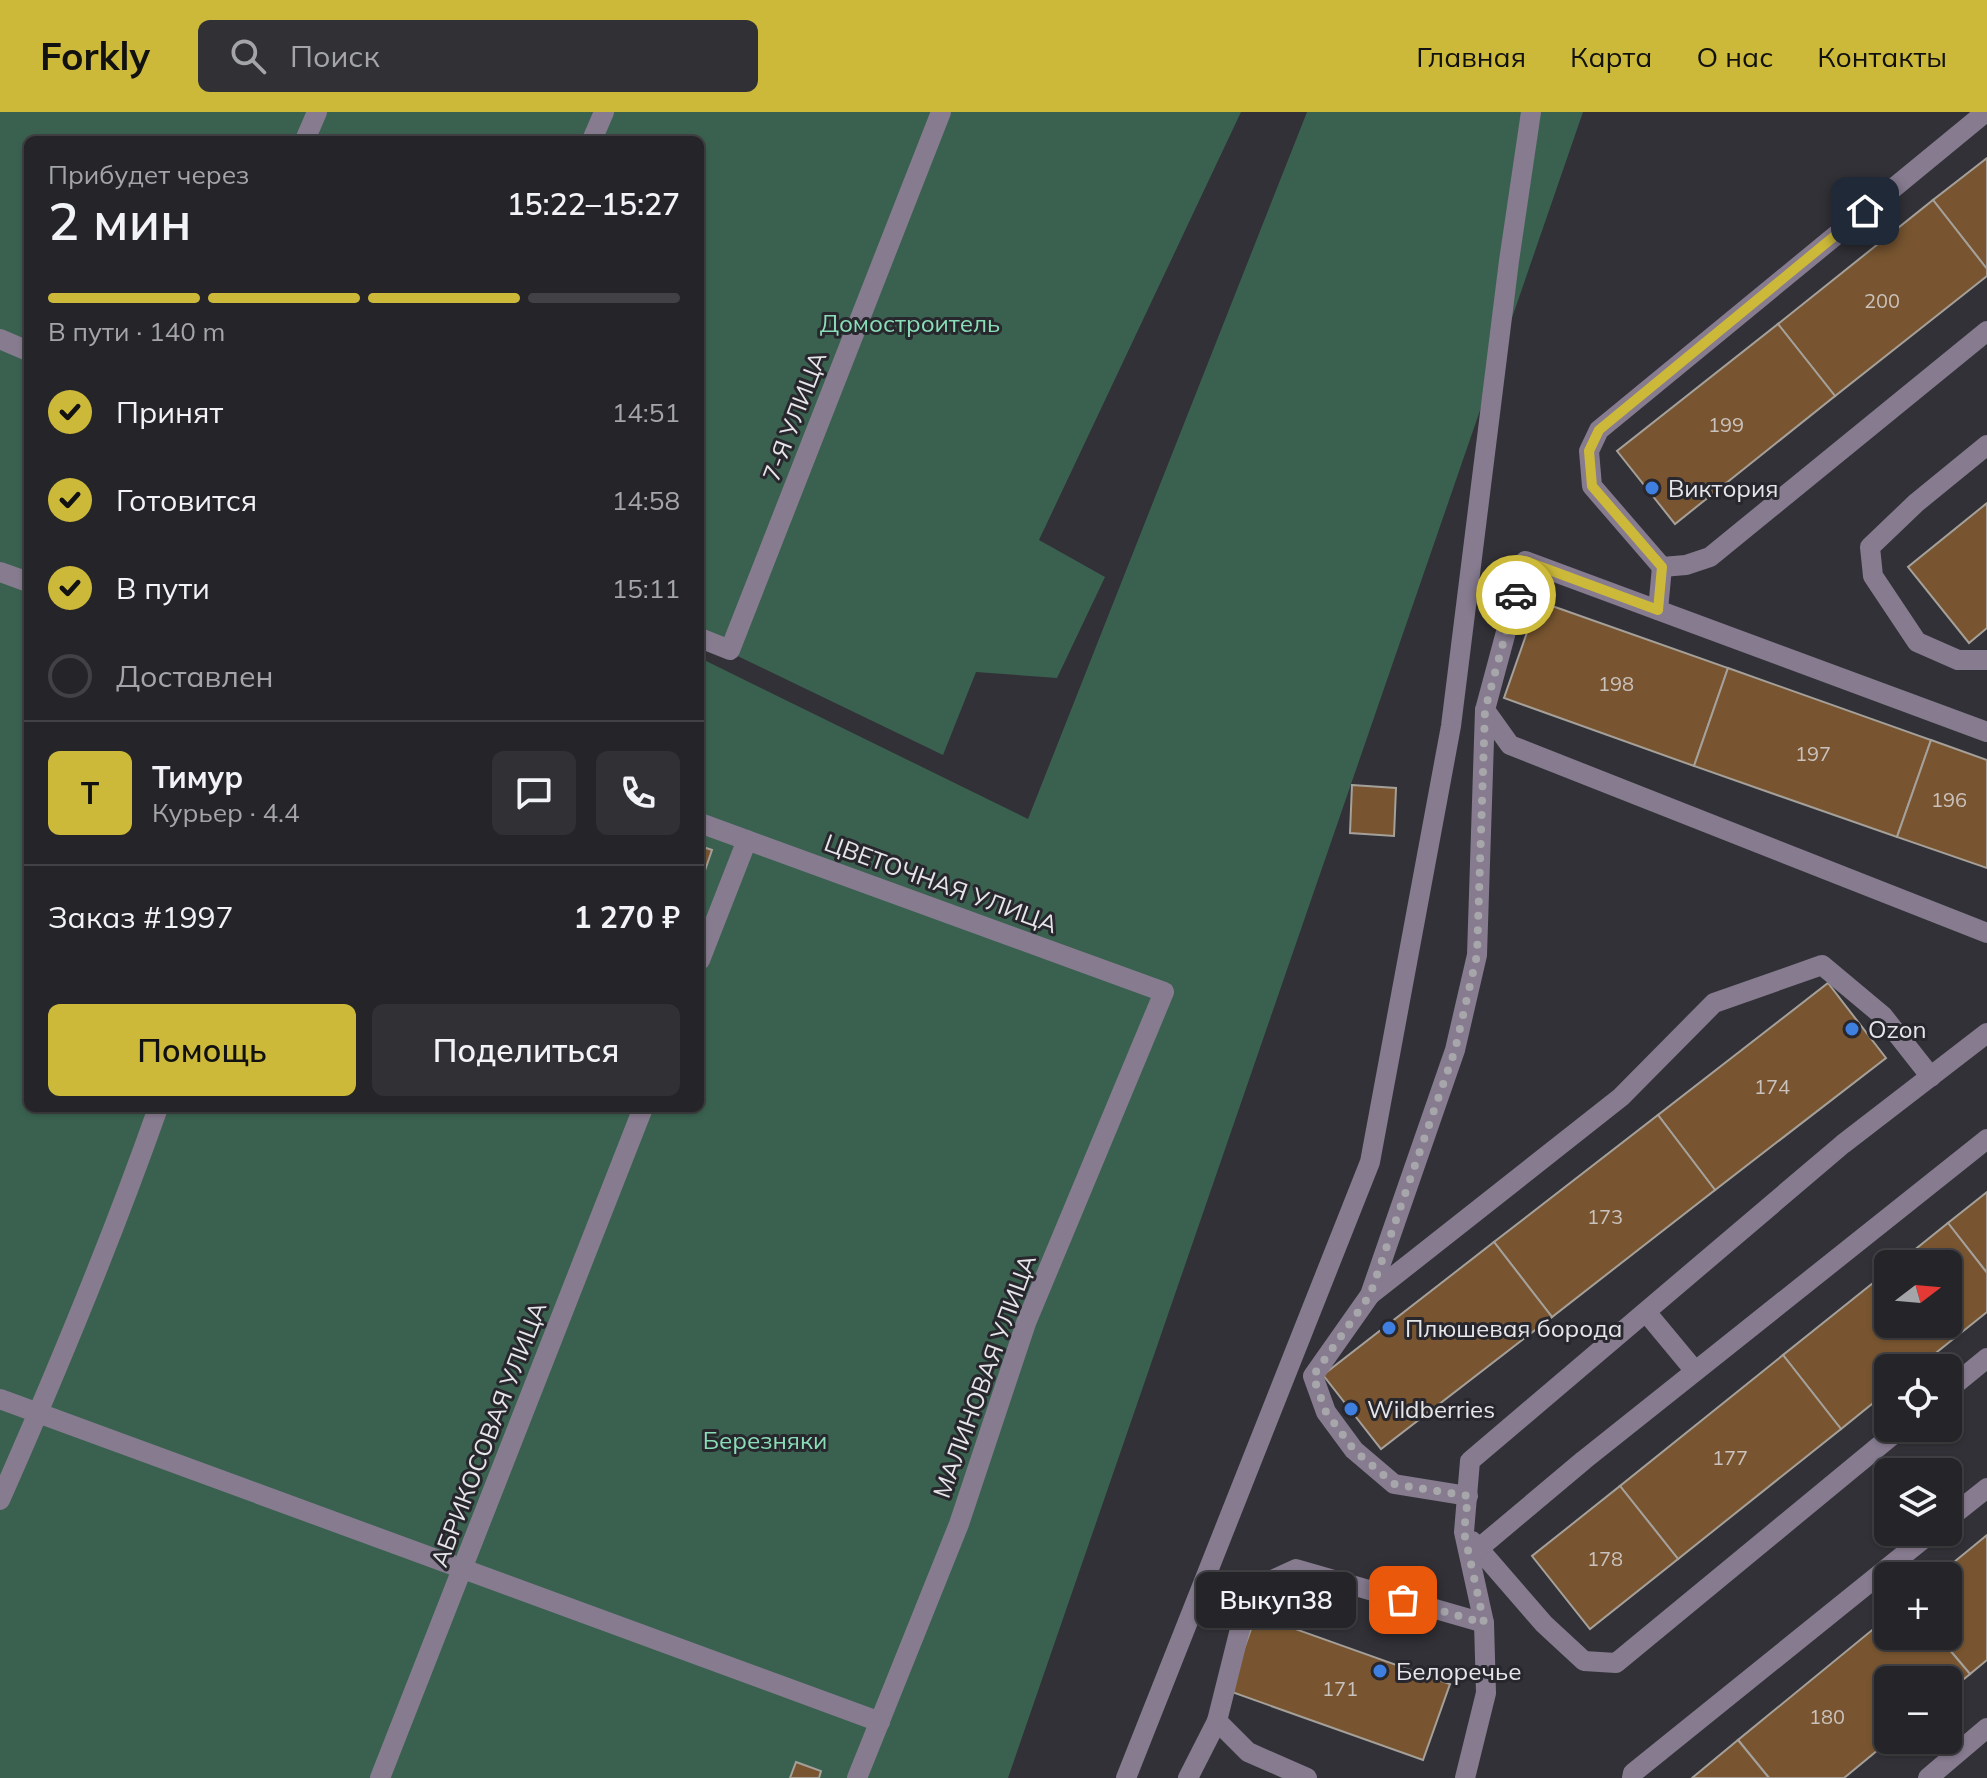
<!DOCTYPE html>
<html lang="ru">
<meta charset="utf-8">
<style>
body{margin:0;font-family:Mulish,sans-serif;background:#313135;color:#f1f3f6;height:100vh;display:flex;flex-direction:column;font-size:30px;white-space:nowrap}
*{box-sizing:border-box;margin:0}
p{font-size:26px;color:#a3a5a8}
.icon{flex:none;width:44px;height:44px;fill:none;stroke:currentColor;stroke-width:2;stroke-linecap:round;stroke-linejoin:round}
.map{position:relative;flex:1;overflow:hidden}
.sheet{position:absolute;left:24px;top:24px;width:680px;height:976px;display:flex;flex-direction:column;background:#252529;border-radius:12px;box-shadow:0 2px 6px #0004,0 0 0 2px #424246}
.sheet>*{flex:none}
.needle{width:52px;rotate:74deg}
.fabs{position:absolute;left:1874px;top:1138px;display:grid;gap:16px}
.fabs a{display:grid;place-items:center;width:88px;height:88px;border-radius:12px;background:#252529;box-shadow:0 2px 6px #0004,0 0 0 2px #424246;font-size:40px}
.pin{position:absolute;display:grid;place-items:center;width:68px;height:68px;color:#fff;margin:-34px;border-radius:16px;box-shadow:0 4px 12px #0006}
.courier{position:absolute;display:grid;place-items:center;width:80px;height:80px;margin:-40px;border:6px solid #ccb939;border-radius:50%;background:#fff;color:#222;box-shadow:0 2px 10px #0007}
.bubble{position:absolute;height:56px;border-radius:12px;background:#252529;box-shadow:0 2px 6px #0004,0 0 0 2px #424246;font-size:26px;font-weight:600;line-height:56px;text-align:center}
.overview em{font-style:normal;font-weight:600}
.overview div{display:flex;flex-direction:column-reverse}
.overview{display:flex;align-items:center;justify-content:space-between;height:136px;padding:0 24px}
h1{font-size:52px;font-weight:600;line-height:60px}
.bar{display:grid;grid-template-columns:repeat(4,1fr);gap:12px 8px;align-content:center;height:96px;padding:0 24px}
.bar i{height:10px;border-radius:6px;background:#424246}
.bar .active{background:#ccb939}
.bar p{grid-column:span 4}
.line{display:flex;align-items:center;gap:20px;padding:0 24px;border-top:2px solid #424246}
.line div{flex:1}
.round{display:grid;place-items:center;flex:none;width:84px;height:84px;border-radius:12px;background:#313135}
ol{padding:0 24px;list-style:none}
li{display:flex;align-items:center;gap:24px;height:88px}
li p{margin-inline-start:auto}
li .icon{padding:8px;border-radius:50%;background:#ccb939;color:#111;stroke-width:4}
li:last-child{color:#a3a5a8}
li i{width:44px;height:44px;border:4px solid #424246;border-radius:50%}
.cta{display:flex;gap:16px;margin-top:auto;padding:16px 24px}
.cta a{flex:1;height:92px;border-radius:12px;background:#ccb939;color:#111;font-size:32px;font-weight:600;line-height:92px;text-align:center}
.cta a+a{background:#313135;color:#f1f3f6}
header{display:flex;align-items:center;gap:48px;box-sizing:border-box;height:112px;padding:0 40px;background:#ccb939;color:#111}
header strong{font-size:38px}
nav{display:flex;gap:44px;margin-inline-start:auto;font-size:28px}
.search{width:560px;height:72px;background:#313135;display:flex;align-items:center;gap:20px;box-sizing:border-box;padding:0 28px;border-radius:12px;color:#a3a5a8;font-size:30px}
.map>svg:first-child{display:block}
</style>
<header>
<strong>Forkly</strong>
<div class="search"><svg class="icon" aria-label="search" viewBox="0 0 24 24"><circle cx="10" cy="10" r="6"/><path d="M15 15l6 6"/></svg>Поиск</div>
<nav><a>Главная</a><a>Карта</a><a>О нас</a><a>Контакты</a></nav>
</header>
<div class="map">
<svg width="1987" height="1666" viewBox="0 0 1987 1666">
<rect width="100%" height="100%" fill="#313137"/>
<polygon fill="#3a614f" points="0,0 1241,0 1039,428 1105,465 1057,566 976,560 943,643 700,526 700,28 28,28 28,996 700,996 700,546 1028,707 1307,0 1583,0 1008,1666 0,1666"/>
<g fill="#785530" stroke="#a5a09a" stroke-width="2">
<polygon points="1987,46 1987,157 1933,88"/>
<polygon points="1933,88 1987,157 1987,164 1835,284 1778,212"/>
<polygon points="1778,212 1835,284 1675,412 1617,339"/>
<polygon points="1987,391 1987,516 1969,531 1908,455"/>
<polygon points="1538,489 1728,556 1694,654 1504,586"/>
<polygon points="1728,556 1931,628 1897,725 1694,654"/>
<polygon points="1931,628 1987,648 1987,756 1897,725"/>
<polygon points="1352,673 1396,676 1394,724 1350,721"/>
<polygon points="700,734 712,738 702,767 700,766"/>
<polygon points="1828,871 1886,946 1715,1078 1658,1003"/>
<polygon points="1658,1003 1715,1078 1552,1205 1494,1130"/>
<polygon points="1987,1080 1987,1161 1948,1111"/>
<polygon points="1948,1111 1987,1161 1987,1200 1917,1256 1888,1256 1888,1279 1841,1317 1783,1243 1888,1159 1888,1212 1948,1212 1948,1152 1897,1152"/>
<polygon points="1494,1130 1552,1205 1381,1337 1323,1263"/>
<polygon points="1783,1243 1841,1317 1678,1447 1620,1374"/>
<polygon points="1620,1374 1678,1447 1590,1517 1532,1444"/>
<polygon points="1987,1423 1987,1548 1970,1562 1938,1524 1948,1524 1948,1464 1937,1464"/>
<polygon points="1256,1503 1450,1572 1423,1648 1229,1579"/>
<polygon points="1888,1505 1888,1524 1938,1524 1970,1562 1948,1580 1948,1568 1888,1568 1890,1628 1844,1666 1769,1666 1738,1628"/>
<polygon points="1738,1628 1769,1666 1692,1666"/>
<polygon points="796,1650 821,1659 819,1666 790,1666"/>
</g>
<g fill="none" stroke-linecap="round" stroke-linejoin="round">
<g stroke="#867b8f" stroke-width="20">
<polyline points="1986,0 1599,318 1589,339 1592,374 1662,455 1686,453 1710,445 1987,219"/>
<polyline points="305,28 317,0"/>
<polyline points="592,28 604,0"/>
<polyline points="0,227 28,239"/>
<polyline points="1987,333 1916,391 1870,435 1873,464 1917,530 1958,548 1987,548"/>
<polyline points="0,460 28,470"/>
<polyline points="1658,498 1662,455"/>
<polyline points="700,526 730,538 941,0"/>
<polyline points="1987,620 1525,449 1485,598 1510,633 1987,821"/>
<polyline points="700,711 1164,880 1026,1211 959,1412 857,1666"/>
<polyline points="700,848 747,728"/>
<polyline points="1370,1183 1621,985 1714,891 1822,853 1883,904 1931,965"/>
<polyline points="1646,1200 1695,1259"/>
<polyline points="1948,1278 1987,1246"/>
<polyline points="0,1287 880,1610"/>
<polyline points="1468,1384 1394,1372 1354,1338 1326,1300 1313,1264 1370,1183 1455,938 1477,843 1485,598"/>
<path d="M0,1388c57,-129 111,-259 158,-392"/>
<polyline points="1948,1407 1987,1376"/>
<polyline points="1472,1429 1544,1512 1584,1549 1616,1551 1901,1316"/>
<polyline points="1478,1437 1584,1348 1987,1027"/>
<polyline points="380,1666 643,996"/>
<polyline points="1126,1666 1370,1050 1451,614 1509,149 1531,0"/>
<polyline points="1188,1666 1217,1609"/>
<polyline points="1307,1666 1248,1640 1217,1609 1245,1497 1259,1474 1296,1457 1484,1511"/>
<polyline points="1465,1666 1486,1581 1484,1511 1464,1420 1470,1349 1843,1032 1987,921"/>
<polyline points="1632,1666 1633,1661 1932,1420"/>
<polyline points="1928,1666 1987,1616"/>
</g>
</g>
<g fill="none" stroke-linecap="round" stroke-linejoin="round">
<polyline stroke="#a7a7ab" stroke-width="8" stroke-dasharray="0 14.4" points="1403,1488 1484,1511 1464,1420 1468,1384 1394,1372 1354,1338 1326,1300 1313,1264 1370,1183 1455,938 1477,843 1485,598 1516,483"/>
<polyline stroke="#ccb939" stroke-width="10" points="1516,483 1525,449 1658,498 1662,455 1592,374 1589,339 1599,318 1865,99"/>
</g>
<g fill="#3f7fe0" stroke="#27272d" stroke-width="3">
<circle cx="1652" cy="376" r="8"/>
<circle cx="1852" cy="917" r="8"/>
<circle cx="1389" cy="1216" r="8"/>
<circle cx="1351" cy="1297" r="8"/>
<circle cx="1380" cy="1559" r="8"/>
</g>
<g text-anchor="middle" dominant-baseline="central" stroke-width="6" stroke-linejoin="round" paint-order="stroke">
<g font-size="20" fill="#cac2bc">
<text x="1882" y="188">200</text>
<text x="1726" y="312">199</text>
<text x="1616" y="571">198</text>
<text x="1813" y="641">197</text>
<text x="1949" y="687">196</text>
<text x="1772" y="974">174</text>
<text x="1605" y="1104">173</text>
<text x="1730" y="1345">177</text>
<text x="1605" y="1446">178</text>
<text x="1340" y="1576">171</text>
<text x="1827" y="1604">180</text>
</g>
<g font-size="24" fill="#89deb7" stroke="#27272d">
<text x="910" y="211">Домостроитель</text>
<text x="765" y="1328">Березняки</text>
</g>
<g font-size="24" fill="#e6e6ea" stroke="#27272d">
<text transform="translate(794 304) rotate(-69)">7-Я УЛИЦА</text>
<text transform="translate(941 771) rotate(20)">ЦВЕТОЧНАЯ УЛИЦА</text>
<text transform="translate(984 1264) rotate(-70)">МАЛИНОВАЯ УЛИЦА</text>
<text transform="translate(488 1322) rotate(-69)">АБРИКОСОВАЯ УЛИЦА</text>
</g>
<g font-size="24" fill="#e6e6ea" stroke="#27272d" text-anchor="start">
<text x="1668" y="376">Виктория</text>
<text x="1868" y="917">Ozon</text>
<text x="1405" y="1216">Плюшевая борода</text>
<text x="1367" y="1297">Wildberries</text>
<text x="1396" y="1559">Белоречье</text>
</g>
</g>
</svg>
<div class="fabs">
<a><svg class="needle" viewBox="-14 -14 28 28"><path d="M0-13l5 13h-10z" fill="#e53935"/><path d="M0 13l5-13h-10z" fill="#a3a5a8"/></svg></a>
<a><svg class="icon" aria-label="locate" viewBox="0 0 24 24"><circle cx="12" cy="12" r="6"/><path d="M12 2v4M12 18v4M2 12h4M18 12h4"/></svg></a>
<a><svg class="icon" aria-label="layers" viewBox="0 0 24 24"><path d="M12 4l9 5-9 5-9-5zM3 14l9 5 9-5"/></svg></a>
<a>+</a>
<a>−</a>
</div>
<div class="pin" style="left:1403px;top:1488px;background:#ea580c"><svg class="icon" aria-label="bag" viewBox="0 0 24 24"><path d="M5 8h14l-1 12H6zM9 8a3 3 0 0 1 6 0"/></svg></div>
<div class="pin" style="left:1865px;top:99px;background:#1f2937"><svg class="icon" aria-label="home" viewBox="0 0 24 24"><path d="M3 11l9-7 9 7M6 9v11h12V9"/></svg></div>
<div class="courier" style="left:1516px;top:483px"><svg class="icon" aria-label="car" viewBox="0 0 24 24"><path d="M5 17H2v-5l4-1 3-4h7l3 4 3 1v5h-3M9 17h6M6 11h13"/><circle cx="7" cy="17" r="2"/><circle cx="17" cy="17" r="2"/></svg></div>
<div class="bubble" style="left:1196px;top:1460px;width:160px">Выкуп38</div>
<section class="sheet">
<div class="overview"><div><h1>2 мин</h1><p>Прибудет через</p></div><em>15:22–15:27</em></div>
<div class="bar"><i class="active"></i><i class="active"></i><i class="active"></i><i></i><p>В пути · 140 m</p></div>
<ol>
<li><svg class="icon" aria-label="check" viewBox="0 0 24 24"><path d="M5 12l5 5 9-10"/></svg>Принят<p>14:51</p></li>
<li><svg class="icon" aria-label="check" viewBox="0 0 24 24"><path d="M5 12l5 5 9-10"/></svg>Готовится<p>14:58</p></li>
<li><svg class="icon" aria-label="check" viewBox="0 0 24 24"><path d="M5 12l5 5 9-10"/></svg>В пути<p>15:11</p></li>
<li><i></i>Доставлен</li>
</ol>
<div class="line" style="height:144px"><b class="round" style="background:#ccb939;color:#111">Т</b><div><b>Тимур</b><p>Курьер · 4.4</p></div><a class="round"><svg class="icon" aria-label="chat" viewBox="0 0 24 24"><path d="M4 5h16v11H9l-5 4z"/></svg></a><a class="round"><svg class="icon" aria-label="phone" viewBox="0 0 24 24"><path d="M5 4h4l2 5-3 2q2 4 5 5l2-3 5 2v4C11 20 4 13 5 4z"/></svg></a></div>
<div class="line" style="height:104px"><div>Заказ #1997</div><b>1 270 ₽</b></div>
<div class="cta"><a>Помощь</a><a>Поделиться</a></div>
</section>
</div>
